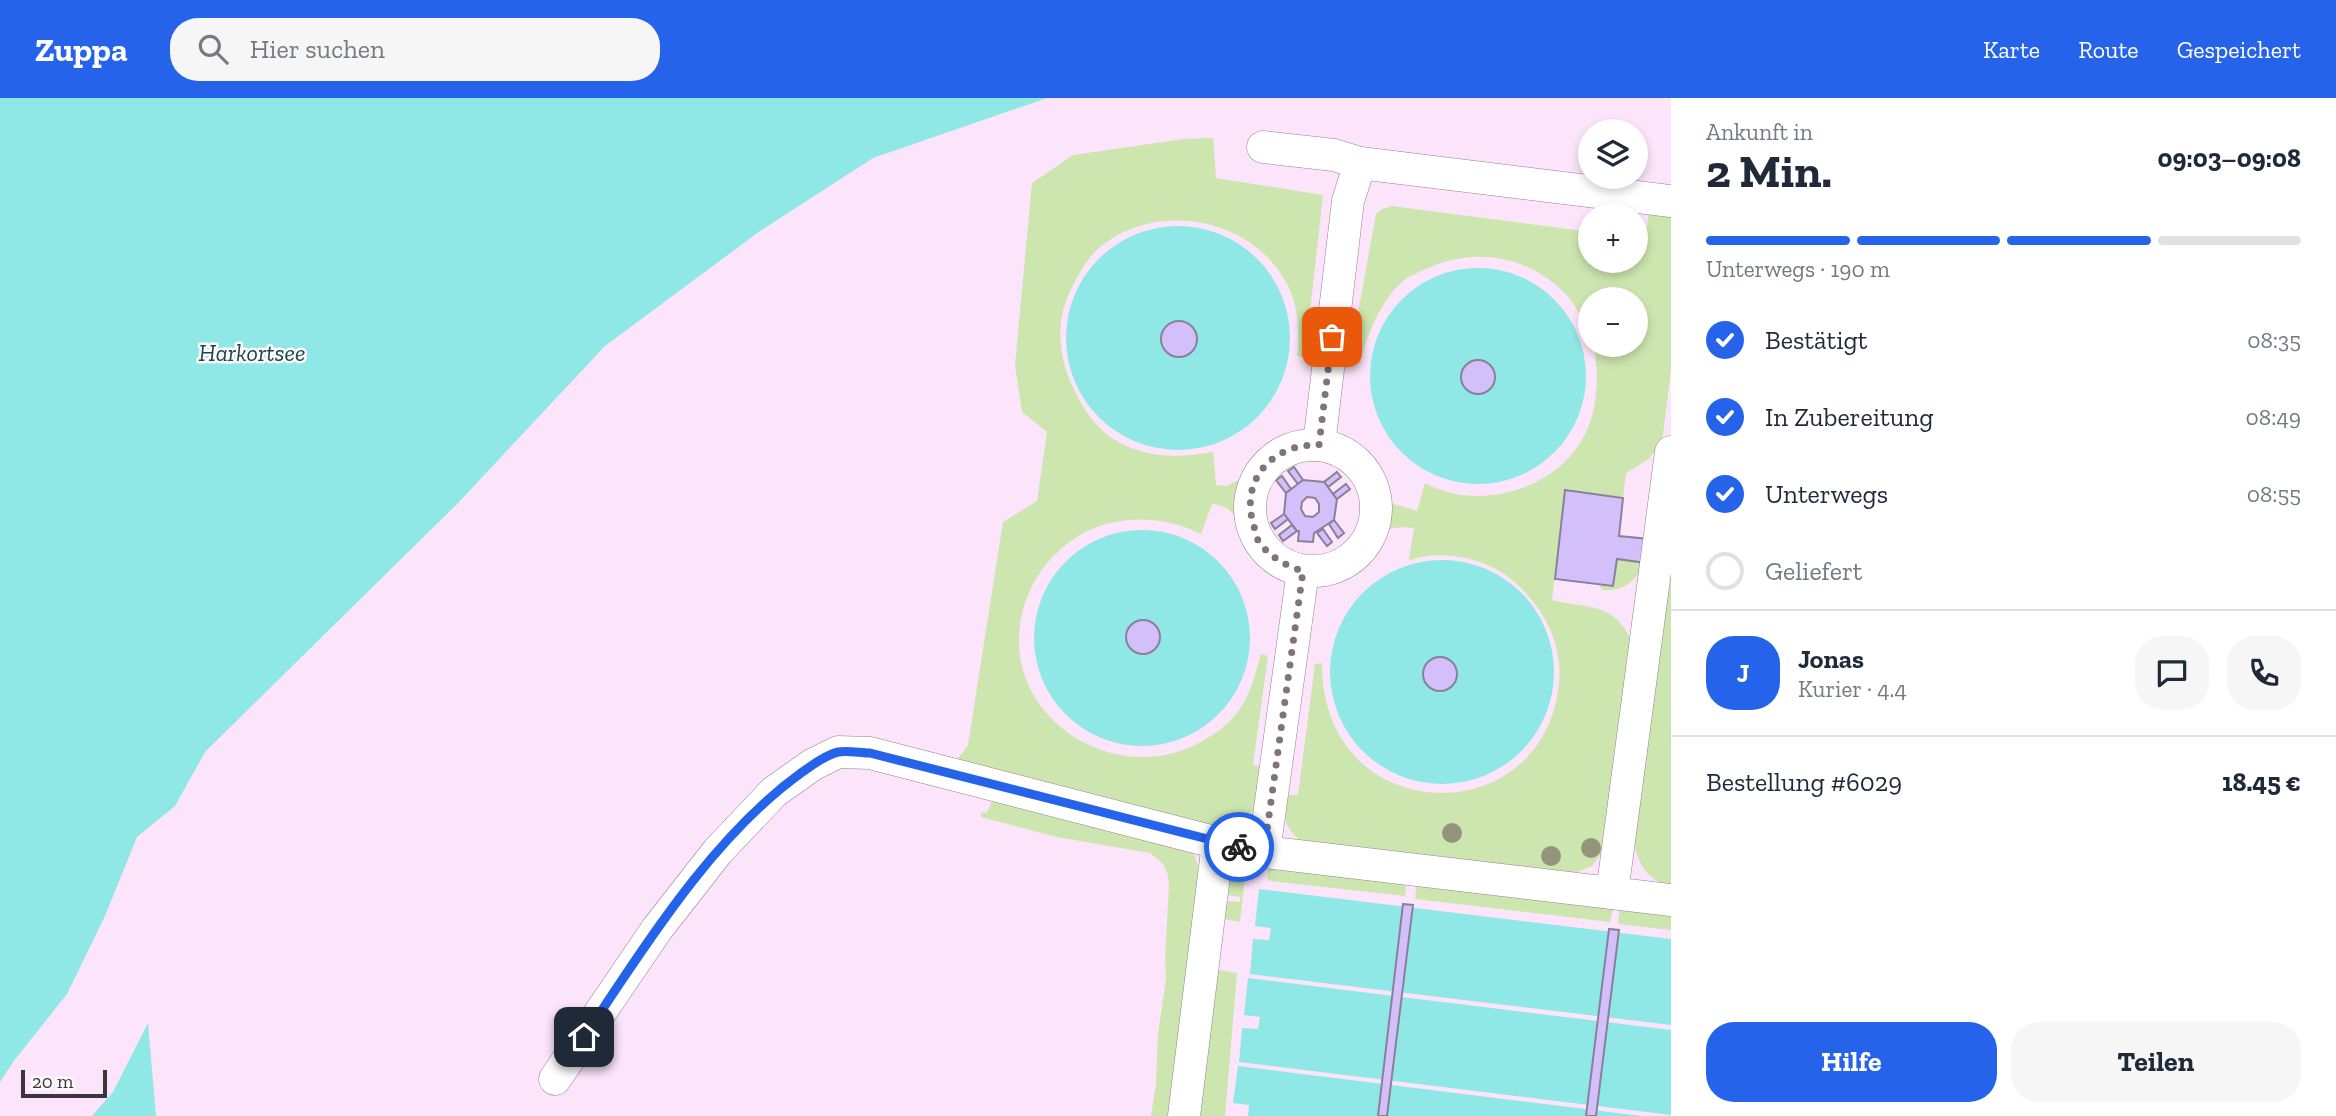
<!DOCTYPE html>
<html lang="de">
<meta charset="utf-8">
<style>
body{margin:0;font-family:"Zilla Slab",serif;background:#f6f6f7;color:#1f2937;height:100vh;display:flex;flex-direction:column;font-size:26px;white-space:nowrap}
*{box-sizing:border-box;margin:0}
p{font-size:23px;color:#747a83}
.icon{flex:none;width:38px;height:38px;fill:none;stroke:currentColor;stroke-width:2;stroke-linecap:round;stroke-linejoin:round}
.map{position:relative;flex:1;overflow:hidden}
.sheet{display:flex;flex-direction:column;background:#fff;width:665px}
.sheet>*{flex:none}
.tools{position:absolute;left:1578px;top:21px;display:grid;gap:14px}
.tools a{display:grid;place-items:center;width:70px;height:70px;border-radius:50%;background:#fff;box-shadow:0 4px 10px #0003;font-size:35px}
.scale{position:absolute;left:21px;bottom:18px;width:86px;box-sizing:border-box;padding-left:7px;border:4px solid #3d343c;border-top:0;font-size:19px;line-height:24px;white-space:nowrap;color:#3d343c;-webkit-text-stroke:5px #fef9fd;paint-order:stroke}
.pin{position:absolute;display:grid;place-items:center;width:60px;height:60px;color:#fff;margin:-30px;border-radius:14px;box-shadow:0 4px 10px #0006}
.courier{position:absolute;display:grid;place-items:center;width:70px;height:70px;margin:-35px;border:5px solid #2563eb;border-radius:50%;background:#fff;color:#222;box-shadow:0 2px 9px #0007}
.headline em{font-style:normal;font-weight:700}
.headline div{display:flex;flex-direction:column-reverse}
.headline{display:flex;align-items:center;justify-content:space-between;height:119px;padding:0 35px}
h1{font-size:46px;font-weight:700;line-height:52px}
.bar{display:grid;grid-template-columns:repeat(4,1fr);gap:10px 7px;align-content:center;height:84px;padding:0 35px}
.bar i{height:9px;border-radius:5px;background:#e0e1e3}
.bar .current{background:#2563eb}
.bar p{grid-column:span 4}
.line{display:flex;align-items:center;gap:18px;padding:0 35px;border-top:2px solid #e0e1e3}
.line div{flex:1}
.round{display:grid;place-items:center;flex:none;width:74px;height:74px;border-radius:28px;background:#f6f6f7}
ol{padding:0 35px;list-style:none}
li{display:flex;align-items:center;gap:21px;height:77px}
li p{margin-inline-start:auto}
li .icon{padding:7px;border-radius:50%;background:#2563eb;color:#fff;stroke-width:4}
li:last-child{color:#747a83}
li i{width:38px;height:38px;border:4px solid #e0e1e3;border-radius:50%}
.button{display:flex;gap:14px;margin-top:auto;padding:14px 35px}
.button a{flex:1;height:80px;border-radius:28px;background:#2563eb;color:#fff;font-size:28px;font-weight:700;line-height:80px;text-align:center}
.button a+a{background:#f6f6f7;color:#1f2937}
header{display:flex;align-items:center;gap:42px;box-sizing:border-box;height:98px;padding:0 35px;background:#2563eb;color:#fff}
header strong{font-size:33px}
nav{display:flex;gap:38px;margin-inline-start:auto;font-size:24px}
.search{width:490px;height:63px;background:#f6f6f7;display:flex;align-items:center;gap:18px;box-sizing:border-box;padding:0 24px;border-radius:28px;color:#747a83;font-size:26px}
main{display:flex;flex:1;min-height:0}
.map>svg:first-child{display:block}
</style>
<header>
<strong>Zuppa</strong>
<div class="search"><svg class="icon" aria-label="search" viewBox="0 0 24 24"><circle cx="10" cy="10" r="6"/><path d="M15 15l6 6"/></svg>Hier suchen</div>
<nav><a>Karte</a><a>Route</a><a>Gespeichert</a></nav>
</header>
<main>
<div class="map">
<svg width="1671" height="1018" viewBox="0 0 1671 1018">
<rect width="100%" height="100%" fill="#fce5fa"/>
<g fill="#cde6af">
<path d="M1213,40l3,40 107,17 -18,162 -8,-1c3,-25 1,-55 -13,-77 -37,-64 -134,-79 -188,-28 -11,10 -19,27 -26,40 -19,41 -8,84 16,120 29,45 79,50 127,41l3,33 11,1 18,-9 -5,22 2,27c-8,-13 -14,-21 -30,-22l-11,30c-39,-20 -89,-20 -126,4 -28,19 -45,44 -53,76 -23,99 87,173 173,131 16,-8 31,-18 42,-32 13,-17 18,-38 24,-59l7,2 -15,109 15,3c-9,38 -11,53 -53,58l-261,-62 14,-19 35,-223 34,-21 10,-69 -25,-20 -7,-47 17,-182 41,-28 111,-16z"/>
<path d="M1392,108l199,26v29h45v-23l10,1 3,-31 22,8v154l-8,65 -4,10 -10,14 -23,14 -3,25 -58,-8 -13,110c40,10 64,1 82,47l-27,199 -15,20 -20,8 -263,-28c-21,-11 -27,-27 -27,-51h16l17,-131 7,-1c-1,166 221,173 237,21 4,-39 -14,-73 -41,-99 -27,-26 -73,-37 -109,-25l5,-32c-21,-2 -26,-1 -42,14l9,-17 -2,-36 15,15 23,7 8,-28c55,30 136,6 162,-53 12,-28 11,-56 7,-85h42v-46h-45v36c-7,-12 -13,-26 -22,-37 -34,-40 -91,-52 -138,-31 -9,4 -21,8 -29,15 -20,17 -36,55 -42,81l-11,-1 27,-148 6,-5z"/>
<path d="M1617,461l29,4c-10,17 -22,29 -44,27l-3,-6z"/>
<path d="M1671,463v326c-26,-8 -32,-23 -38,-47z"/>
<polygon points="994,698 1186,749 1195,758 1199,773 1171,1018 1151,1018 1156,986 1158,936 1166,881 1165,859 1169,788 1168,777 1163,766 1150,755 1057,739 981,719 981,714 987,715"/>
<polygon points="1270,765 1407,781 1405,798 1269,783 1267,780"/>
<polygon points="1232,768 1246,769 1240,824 1223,821 1225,803 1240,804 1240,799 1226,797"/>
<polygon points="1417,782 1614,807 1610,824 1415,801"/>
<polygon points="1620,808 1671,814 1671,832 1618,826"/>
<polygon points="1218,872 1237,875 1225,1018 1200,1018"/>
</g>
<g fill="#8fe7e6">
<polygon points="0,0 1047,0 873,60 760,133 605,248 457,406 205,654 175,708 137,739 105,818 67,896 13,964 0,984"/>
<circle cx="1178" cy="240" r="112"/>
<circle cx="1478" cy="278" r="108"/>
<circle cx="1142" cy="540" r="108"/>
<circle cx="1442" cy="574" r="112"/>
<polygon points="1259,791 1671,841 1671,927 1250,876 1253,841 1269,842 1271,830 1255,828"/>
<polygon points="1248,880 1671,932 1671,1017 1239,964 1242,930 1258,931 1260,919 1244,917"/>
<polygon points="148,925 156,1018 92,1018 113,994"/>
<polygon points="1238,968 1642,1018 1248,1018 1249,1007 1233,1005"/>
</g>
<g fill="#d3bffa" stroke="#888199" stroke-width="2" fill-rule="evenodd">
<circle cx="1179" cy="241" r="18"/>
<circle cx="1478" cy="279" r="17"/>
<polygon points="1294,369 1303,382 1298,386 1288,373"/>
<polygon points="1337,374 1341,379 1328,389 1324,384"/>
<polygon points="1282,378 1291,391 1286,395 1276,382"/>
<path d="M1303,382l21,2 13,17 -3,21 -20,13 -1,9 -15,-1 1,-10h-2l-13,-17 2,-21zM1307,399l8,1 4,6v8l-6,5 -8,-1 -4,-7 1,-7z"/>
<polygon points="1346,386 1350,391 1337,401 1333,396"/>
<polygon points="1565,392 1623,400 1619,438 1649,441 1646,465 1617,461 1613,488 1555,481"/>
<polygon points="1284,416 1288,421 1275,431 1271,425"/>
<polygon points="1334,422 1344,435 1338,440 1329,426"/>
<polygon points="1292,427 1297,433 1283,443 1279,437"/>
<polygon points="1323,431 1332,444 1327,448 1317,435"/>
<circle cx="1143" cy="539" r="17"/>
<circle cx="1440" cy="576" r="17"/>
<polygon points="1403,806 1413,807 1387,1018 1378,1018"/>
<polygon points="1609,831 1619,832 1596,1018 1586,1018"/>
</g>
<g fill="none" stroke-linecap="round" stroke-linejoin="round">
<g stroke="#958093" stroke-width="33">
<g id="minor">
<polyline points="1263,49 1334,57 1360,65 1671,103"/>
<circle cx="1313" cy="410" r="63"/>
<polyline points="1319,347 1348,103 1360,65"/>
<polyline points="1264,754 1303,473"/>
<polyline points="1612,795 1671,354"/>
<polyline points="555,981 657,831 718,753 774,694 812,667 838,654 870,655 1218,745 1264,754 1671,802"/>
<polyline points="1184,1018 1218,745"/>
</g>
</g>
<use href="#minor" stroke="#fff" stroke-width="32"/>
</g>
<g fill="#92957c">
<circle cx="1452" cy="735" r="10"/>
<circle cx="1591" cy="750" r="10"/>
<circle cx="1551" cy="758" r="10"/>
</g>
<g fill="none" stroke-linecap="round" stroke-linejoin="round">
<path stroke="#80727e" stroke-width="7" stroke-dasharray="0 12.6" d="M1239,749l25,5 39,-281c-17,-5 -33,-14 -44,-29 -3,-5 -4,-11 -5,-16 -15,-45 18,-83 65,-81l13,-108"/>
<path stroke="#2563eb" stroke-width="9" d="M584,939c61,-91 128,-200 217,-264 10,-7 24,-18 37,-21 10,-2 22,1 32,1l369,94"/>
</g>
<g text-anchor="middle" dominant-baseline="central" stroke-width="5" stroke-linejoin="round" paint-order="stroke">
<g font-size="24" font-style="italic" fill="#1d4646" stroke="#fef9fd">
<text x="252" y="254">Harkortsee</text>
</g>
</g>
</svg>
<div class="tools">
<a><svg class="icon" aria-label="layers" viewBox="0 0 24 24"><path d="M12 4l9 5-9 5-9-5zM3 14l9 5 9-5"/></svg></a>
<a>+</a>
<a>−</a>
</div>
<div class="scale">20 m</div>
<div class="pin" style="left:1332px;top:239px;background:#ea580c"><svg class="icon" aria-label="bag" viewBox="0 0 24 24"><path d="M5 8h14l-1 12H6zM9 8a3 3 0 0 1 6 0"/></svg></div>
<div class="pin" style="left:584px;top:939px;background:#1f2937"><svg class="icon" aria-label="home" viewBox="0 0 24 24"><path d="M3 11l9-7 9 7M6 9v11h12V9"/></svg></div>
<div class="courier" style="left:1239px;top:749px"><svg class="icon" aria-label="bike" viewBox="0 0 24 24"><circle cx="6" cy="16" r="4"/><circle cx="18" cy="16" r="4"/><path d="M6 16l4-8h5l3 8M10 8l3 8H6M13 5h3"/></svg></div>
</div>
<section class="sheet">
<div class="headline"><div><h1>2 Min.</h1><p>Ankunft in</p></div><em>09:03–09:08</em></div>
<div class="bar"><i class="current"></i><i class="current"></i><i class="current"></i><i></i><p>Unterwegs · 190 m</p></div>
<ol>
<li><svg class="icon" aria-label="check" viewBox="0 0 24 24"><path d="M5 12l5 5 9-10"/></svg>Bestätigt<p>08:35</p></li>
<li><svg class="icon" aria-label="check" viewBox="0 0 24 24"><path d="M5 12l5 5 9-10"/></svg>In Zubereitung<p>08:49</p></li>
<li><svg class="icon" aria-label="check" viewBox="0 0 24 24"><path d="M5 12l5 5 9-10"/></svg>Unterwegs<p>08:55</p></li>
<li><i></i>Geliefert</li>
</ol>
<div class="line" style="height:126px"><b class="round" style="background:#2563eb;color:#fff">J</b><div><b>Jonas</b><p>Kurier · 4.4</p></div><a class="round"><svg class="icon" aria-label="chat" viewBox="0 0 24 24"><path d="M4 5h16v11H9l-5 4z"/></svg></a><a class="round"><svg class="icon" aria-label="phone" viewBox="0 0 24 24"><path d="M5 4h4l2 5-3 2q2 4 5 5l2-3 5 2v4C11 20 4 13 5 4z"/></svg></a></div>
<div class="line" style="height:91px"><div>Bestellung #6029</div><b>18.45 €</b></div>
<div class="button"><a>Hilfe</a><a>Teilen</a></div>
</section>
</main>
